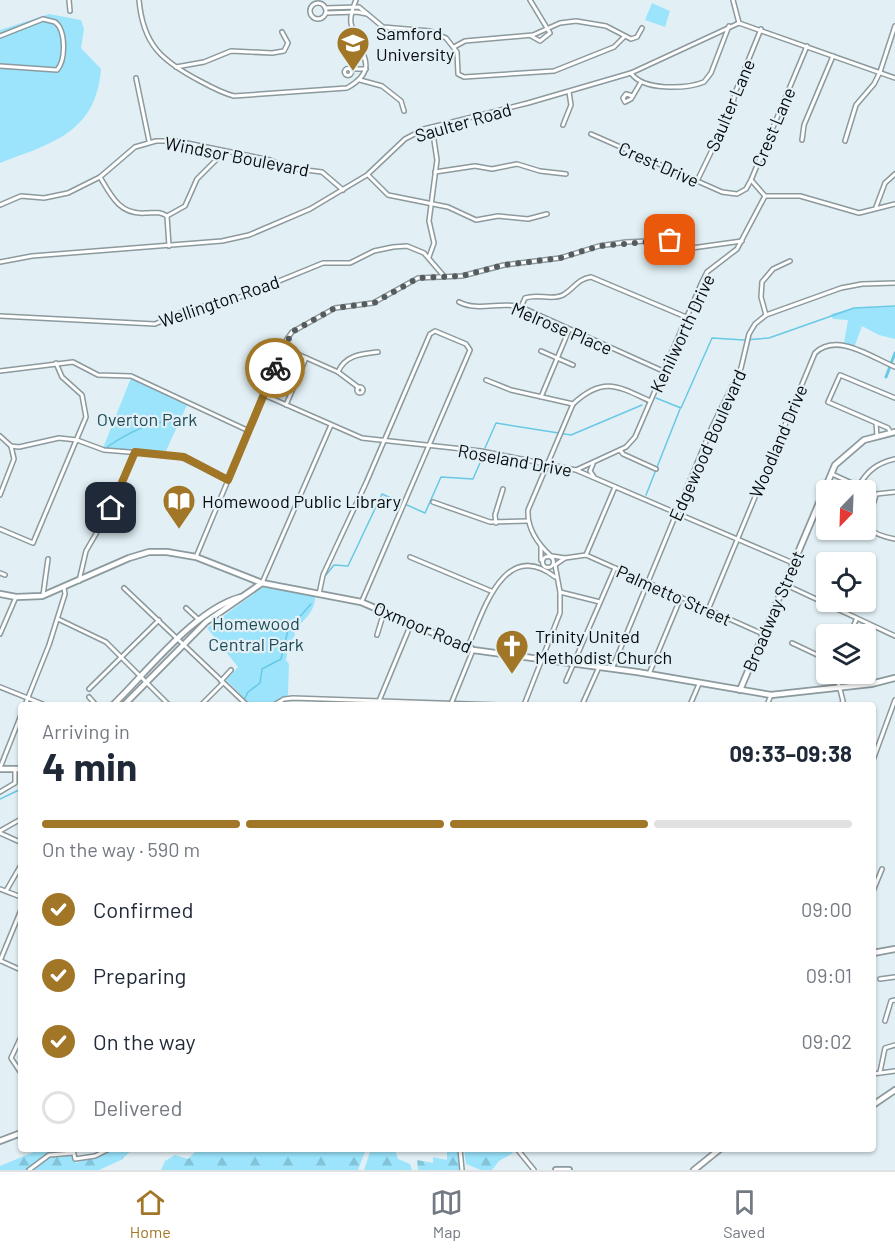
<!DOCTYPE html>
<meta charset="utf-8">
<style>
body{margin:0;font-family:Barlow,sans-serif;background:#f2f2f3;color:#1f2937;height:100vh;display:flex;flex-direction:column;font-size:22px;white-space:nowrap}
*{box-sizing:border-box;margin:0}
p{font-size:20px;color:#747a83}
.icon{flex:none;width:33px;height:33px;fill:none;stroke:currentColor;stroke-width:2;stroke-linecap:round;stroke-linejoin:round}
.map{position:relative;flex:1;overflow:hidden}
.sheet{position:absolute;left:18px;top:702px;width:858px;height:450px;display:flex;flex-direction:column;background:#fff;border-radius:6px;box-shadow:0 2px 4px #0004}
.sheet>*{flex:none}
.needle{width:39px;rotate:203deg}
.fabs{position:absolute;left:816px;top:480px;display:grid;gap:12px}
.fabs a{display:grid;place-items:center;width:60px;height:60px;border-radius:6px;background:#fff;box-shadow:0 2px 4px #0004;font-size:30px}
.pin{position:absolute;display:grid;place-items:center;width:51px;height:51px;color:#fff;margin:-26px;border-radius:12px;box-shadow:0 3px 9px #0006}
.courier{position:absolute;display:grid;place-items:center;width:60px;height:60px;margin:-30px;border:4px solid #a17626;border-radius:50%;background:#fff;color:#222;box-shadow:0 2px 8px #0007}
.headline em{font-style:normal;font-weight:700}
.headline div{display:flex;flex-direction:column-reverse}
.headline{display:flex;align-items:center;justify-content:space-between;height:102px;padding:0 24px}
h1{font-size:39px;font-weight:700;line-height:45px}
.bar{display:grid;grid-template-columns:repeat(4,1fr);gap:9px 6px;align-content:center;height:72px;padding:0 24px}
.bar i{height:8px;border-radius:4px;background:#e0e1e3}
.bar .active{background:#a17626}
.bar p{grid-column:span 4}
ol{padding:0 24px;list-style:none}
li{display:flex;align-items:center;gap:18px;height:66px}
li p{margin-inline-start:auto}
li .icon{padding:6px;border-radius:50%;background:#a17626;color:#fff;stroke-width:4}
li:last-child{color:#747a83}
li i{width:33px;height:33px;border:3px solid #e0e1e3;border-radius:50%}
.dock{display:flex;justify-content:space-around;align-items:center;height:84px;border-top:2px solid #e0e1e3;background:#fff;font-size:16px;color:#747a83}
.dock a{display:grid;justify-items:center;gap:3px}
.dock .active{color:#a17626}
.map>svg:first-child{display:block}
</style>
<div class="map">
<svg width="895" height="1170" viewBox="0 0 895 1170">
<defs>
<pattern id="forest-firs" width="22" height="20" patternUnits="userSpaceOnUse" patternTransform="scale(1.5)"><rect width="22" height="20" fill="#9be4fc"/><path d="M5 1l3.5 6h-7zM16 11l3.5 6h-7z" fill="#84c2d7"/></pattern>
</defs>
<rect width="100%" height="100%" fill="#e2f0f5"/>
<g fill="url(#forest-firs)">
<polygon points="41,1149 71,1149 72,1158 76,1163 114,1149 133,1149 121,1160 99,1170 0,1170 0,1166"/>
<polygon points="198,1149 366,1149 358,1170 161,1170 165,1161 175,1155 188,1159"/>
<polygon points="371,1149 395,1149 398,1159 410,1164 412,1170 364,1170"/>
<polygon points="447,1149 459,1149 459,1170 418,1170 417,1160 433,1163 433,1157 447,1160"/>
<polygon points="464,1149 509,1149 513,1153 499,1161 492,1170 481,1170 466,1164"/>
</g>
<g fill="#9be4fc">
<polygon points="652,3 670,11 665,27 645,20"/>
<path d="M49,14l32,6 3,9 -3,19 20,21c-5,64 -49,74 -101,94v-133z"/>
<polygon points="895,307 895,339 879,335 862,326 854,348 844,343 848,320 833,319 831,314 854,308"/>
<polygon points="131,378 188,403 165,453 103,448"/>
<path d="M263,587l52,9c1,15 -11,24 -21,34l1,5 -6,9 -3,16 3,4 -1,31 -17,10h-20l-25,-25 12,-13 -31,-39z"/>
</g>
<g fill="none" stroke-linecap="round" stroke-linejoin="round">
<g stroke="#69c8e5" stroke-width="1.5">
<polyline points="656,398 681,408 712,338 744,340 769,338 854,308 895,306"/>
<path d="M107,447c18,-12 48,-30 70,-24"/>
<polyline points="485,448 496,423 571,435 642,405"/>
<polyline points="646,495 680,409"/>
<polyline points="326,575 334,565 348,566 382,494 425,513 441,477 473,479 483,456"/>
<polyline points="244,700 248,692 260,683 262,669 281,659 288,630 311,604"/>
<polyline points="0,799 21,789"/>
</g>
<polyline stroke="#69c8e5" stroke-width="3" points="886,377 895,353"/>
<g stroke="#8c999d" stroke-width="6">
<g id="street">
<polyline points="69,0 70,11"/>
<path d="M139,0c4,45 23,61 61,81 11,6 22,12 34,15l113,-8c37,-21 9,-37 4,-65 -1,-7 2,-16 5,-23"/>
<polyline points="530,0 550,33 540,41 531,36"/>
<polyline points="733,0 739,23"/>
<circle cx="318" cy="11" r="8"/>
<polyline points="325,8 359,7 383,27 430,31 446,38 457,52 458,74 464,77 554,71 614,47 624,37"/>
<polyline points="326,13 357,12 367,14"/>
<path d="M0,36l43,-17 12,3c11,8 11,38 2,48l-57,-4"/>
<polyline points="454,47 465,41 533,35 560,23 576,21 606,26 631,39 637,37 642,28"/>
<polyline points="176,67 204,62 231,51 272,53 284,51 288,43 282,32"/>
<circle cx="348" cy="72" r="3.5"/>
<polyline points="350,69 366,69"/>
<path d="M631,73c12,18 55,16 73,9l7,-9 18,-47"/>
<polyline points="136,78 149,141"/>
<polyline points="360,80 382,86 401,101 404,111"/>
<polyline points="633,96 626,94 623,98 625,102 631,99 641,82"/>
<polyline points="563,125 571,105 569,92"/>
<polyline points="591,134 722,192 737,194 746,189 751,180 807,46"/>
<polyline points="802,140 804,125 833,56"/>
<polyline points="845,141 856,105 874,84 880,72 895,26"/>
<polyline points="435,172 475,166 492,169 517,164 540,171 566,174"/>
<polyline points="368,175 388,195 448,207 476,220 498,216 528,219 547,214"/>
<path d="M100,177c11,19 20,38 45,36 9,0 14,-2 22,3l2,30"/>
<polyline points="697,181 732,109 735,93 761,29"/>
<polyline points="752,181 765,196 800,196 859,213 895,204"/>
<polyline points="0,205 21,196 44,198 68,193 100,177 135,147 156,141 177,141 270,160 289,168 322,172 343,190"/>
<polyline points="876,207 885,183 895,174"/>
<polyline points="167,216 185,206 197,179 218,158 220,150"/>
<polyline points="429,257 434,243 429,221 437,160 432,127"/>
<polyline points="0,262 32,256 222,241 249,235 310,209 367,175 405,139 424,129 528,103 631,73 739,23 895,78"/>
<path d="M459,302c19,10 42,-1 62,5l142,64"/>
<path d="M521,307l4,-9c13,-5 26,3 38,-3 11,-6 14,-16 28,-18l95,40"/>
<polyline points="766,315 761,297 762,282 773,269 790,261"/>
<polyline points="0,316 155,324 187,310 235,299 323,263 350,263 374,251 393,247 407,246 424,253 443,275"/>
<polyline points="284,348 338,372 358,387"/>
<polyline points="541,351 573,365"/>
<polyline points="0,371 73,362 98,375 131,376 249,431"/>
<path d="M338,372c7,-17 23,-18 40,-20"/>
<path d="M486,380l25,10 62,14c30,-28 45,-18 77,-3"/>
<circle cx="360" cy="390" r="3"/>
<polyline points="264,395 362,438 481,451 576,470 793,563"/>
<polyline points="541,397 569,330"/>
<polyline points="286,405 306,358"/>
<polyline points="876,423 877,436"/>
<polyline points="891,433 888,428 828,402 840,375 895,398"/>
<polyline points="0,436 11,446 19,447 59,438 77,440 104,450 179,456 228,480"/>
<polyline points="620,450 623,454 656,469"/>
<polyline points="593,464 590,471 594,477"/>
<polyline points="576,470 626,447 635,437 702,282 707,272 737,249 765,196"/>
<polyline points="832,474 876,494 895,492"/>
<path d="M858,487c9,-16 19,-24 37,-28"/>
<polyline points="0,495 14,459 11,446"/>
<path d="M876,495c-8,28 -17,37 19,44"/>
<polyline points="433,502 490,522 528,521"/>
<polyline points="496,523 495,515 503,489"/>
<polyline points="0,529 33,543 86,417 82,395 62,377 56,363"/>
<polyline points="862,530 865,533 873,534"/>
<polyline points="586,555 763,634"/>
<polyline points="586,555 615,487"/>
<path d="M551,556c-13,-12 -24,-28 -23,-46l45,-106"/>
<polyline points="552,556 565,558 586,555"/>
<circle cx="548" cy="562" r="5.5"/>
<polyline points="196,557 287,339 292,332 335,308 373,303 418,278 462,276 504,265 560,258 599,246 626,242 670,240 692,248 742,241"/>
<polyline points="410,557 491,591"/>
<polyline points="541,560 541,546"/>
<polyline points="555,565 565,558"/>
<polyline points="0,573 5,575"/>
<polyline points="79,581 86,551 111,508 135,452"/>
<polyline points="262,583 331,425"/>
<polyline points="784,584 895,636"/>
<polyline points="124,588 247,705"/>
<polyline points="560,592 600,602"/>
<polyline points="319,594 323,575 366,483 430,334 435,331 466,344 470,350 362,601"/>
<polyline points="43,595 48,559"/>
<polyline points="186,608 198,619"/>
<path d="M708,610l107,-257c22,-21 56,4 80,14"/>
<polyline points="58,619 106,642 169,705"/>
<polyline points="0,634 16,597"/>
<polyline points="850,634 856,620"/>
<polyline points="377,635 384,612"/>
<polyline points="792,643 826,659"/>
<polyline points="612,669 712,427 741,368 749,334 755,324 766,315 841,288 862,284 895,283"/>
<polyline points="649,674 681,597"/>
<polyline points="836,674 843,701 841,705"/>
<polyline points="221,681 231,670"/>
<polyline points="566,681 615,568"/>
<polyline points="0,687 45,705"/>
<polyline points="89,689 159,620"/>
<polyline points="89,697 96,705"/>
<polyline points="379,701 411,624"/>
<path d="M451,704l22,-54 -4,-6c15,-35 36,-106 86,-67"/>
<polyline points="25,705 49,645 65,594 64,588"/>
<polyline points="201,705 223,683"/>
<polyline points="274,705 284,699 293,698 497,705"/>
<polyline points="524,705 560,613 560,592 555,565"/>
<polyline points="582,705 599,667"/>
<polyline points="690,705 699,684"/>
<polyline points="767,705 771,695"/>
<polyline points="873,760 895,700"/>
<polyline points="0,768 21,715"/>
<polyline points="0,792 15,783 15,769"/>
<polyline points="0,831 21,819"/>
<polyline points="0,833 20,842"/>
<polyline points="0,889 21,897"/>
<polyline points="6,891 21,865"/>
<polyline points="873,891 882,869"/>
<polyline points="0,961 21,910"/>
<polyline points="1,961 21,970"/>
<polyline points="880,979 895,977"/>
<polyline points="885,1021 891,1001 895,1000"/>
<polyline points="21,1037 11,1058 21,1073"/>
<polyline points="880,1072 885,1048 895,1045"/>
<polyline points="873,1074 895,1071"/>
<polyline points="73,1149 75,1159 95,1156 109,1149"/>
<polyline points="460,1149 462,1170"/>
<polyline points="517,1149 534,1170"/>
<polyline points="29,1170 49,1155 73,1153"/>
</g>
</g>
<g stroke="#8c999d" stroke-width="8">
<g id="secondary">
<polyline points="0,594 16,597 42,596 129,558 149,552 167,552 196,557 262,583 361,602 473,650 637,672 771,695 871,684 895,678"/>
<polyline points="740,690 835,465 864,440 895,432"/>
<path d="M113,705c34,-33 82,-96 128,-108"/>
<polyline points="124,705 206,622 262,583"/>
<polyline points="0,769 21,769"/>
<polyline points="873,953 895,949"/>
<polyline points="873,1105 895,1090"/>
<polyline points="0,1141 21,1133"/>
<polyline points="556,1170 569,1170"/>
<polyline points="694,1170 720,1149"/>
</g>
</g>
<use href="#street" stroke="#fff" stroke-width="3"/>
<use href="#secondary" stroke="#fff" stroke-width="4.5"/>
</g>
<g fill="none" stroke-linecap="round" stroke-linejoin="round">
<polyline stroke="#545c5f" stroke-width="6" stroke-dasharray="0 10.8" points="275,368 292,332 335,308 374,303 418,278 462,276 504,265 560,258 599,246 670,240"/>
<polyline stroke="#a17626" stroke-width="8" points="111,508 135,452 184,457 228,480 275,368"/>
</g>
<defs>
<g id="university-pin" transform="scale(1.725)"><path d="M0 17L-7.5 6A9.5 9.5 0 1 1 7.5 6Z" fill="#a17626" stroke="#e2f0f5"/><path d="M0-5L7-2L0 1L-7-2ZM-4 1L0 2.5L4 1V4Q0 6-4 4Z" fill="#fff"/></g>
<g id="library-pin" transform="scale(1.725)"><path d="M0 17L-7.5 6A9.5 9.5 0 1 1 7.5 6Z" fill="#a17626" stroke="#e2f0f5"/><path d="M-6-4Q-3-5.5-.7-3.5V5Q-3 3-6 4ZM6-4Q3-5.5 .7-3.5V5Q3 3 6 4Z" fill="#fff"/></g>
<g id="church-pin" transform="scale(1.725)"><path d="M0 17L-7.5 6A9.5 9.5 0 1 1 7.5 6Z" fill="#a17626" stroke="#e2f0f5"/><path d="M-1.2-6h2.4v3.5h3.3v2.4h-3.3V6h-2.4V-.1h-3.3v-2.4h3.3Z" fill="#fff"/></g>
</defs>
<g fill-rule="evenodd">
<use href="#university-pin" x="353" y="43"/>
<use href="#library-pin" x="179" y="501"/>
<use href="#church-pin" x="512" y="646"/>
</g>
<g text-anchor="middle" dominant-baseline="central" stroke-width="4.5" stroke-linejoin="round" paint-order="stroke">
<g font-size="18" fill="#080c0e" stroke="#e2f0f5" text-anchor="start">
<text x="376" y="33">Samford<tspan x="376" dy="21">University</tspan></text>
<text x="202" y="501">Homewood Public Library</text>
<text x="535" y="636">Trinity United<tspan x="535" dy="21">Methodist Church</tspan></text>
</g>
<g font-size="18" fill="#080c0e" stroke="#e2f0f5">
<text transform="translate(730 105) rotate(-67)">Saulter Lane</text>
<text transform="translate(463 122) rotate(-16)">Saulter Road</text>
<text transform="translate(773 127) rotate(-67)">Crest Lane</text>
<text transform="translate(237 156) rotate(11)">Windsor Boulevard</text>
<text transform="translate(659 164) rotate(24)">Crest Drive</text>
<text transform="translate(219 301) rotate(-19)">Wellington Road</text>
<text transform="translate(562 328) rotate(23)">Melrose Place</text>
<text transform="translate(682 333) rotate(-65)">Kenilworth Drive</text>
<text transform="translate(778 441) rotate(-67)">Woodland Drive</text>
<text transform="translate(707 445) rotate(-66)">Edgewood Boulevard</text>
<text transform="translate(515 460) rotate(10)">Roseland Drive</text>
<text transform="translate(674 595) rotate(24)">Palmetto Street</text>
<text transform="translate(773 611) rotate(-67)">Broadway Street</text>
<text transform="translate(423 627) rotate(23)">Oxmoor Road</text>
</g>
<g font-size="18" fill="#214b58" stroke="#e2f0f5">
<text x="147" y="419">Overton Park</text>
<text x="256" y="623">Homewood<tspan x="256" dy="21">Central Park</tspan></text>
</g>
</g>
</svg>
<div class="fabs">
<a><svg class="needle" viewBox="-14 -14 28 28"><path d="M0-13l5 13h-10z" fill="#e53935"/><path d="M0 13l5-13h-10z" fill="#747a83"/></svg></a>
<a><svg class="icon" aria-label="locate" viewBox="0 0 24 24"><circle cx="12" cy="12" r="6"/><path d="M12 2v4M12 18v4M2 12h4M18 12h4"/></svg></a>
<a><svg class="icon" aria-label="layers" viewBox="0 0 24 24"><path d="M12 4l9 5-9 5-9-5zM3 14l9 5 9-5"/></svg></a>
</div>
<div class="pin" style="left:670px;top:240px;background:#ea580c"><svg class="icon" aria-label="bag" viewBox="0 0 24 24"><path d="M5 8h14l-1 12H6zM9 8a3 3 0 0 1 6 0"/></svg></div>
<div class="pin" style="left:111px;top:508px;background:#1f2937"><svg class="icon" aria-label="home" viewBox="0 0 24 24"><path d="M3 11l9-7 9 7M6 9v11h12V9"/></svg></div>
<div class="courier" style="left:275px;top:368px"><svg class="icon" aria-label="bike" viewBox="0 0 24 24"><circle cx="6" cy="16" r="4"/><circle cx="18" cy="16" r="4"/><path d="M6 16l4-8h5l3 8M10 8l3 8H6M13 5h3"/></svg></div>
<section class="sheet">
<div class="headline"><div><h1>4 min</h1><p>Arriving in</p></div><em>09:33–09:38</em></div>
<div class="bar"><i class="active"></i><i class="active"></i><i class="active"></i><i></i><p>On the way · 590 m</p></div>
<ol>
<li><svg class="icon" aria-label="check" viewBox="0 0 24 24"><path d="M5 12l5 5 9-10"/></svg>Confirmed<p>09:00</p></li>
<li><svg class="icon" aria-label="check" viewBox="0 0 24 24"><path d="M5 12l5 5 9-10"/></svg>Preparing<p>09:01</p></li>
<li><svg class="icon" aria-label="check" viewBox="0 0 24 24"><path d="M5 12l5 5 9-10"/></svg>On the way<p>09:02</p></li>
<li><i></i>Delivered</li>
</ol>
</section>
</div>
<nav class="dock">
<a class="active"><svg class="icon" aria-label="home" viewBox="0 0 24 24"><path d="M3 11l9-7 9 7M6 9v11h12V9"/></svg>Home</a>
<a><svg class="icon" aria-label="map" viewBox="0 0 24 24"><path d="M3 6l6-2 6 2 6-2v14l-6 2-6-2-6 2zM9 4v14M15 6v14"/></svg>Map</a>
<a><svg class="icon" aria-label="saved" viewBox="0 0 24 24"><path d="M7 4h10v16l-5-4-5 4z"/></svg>Saved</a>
</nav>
